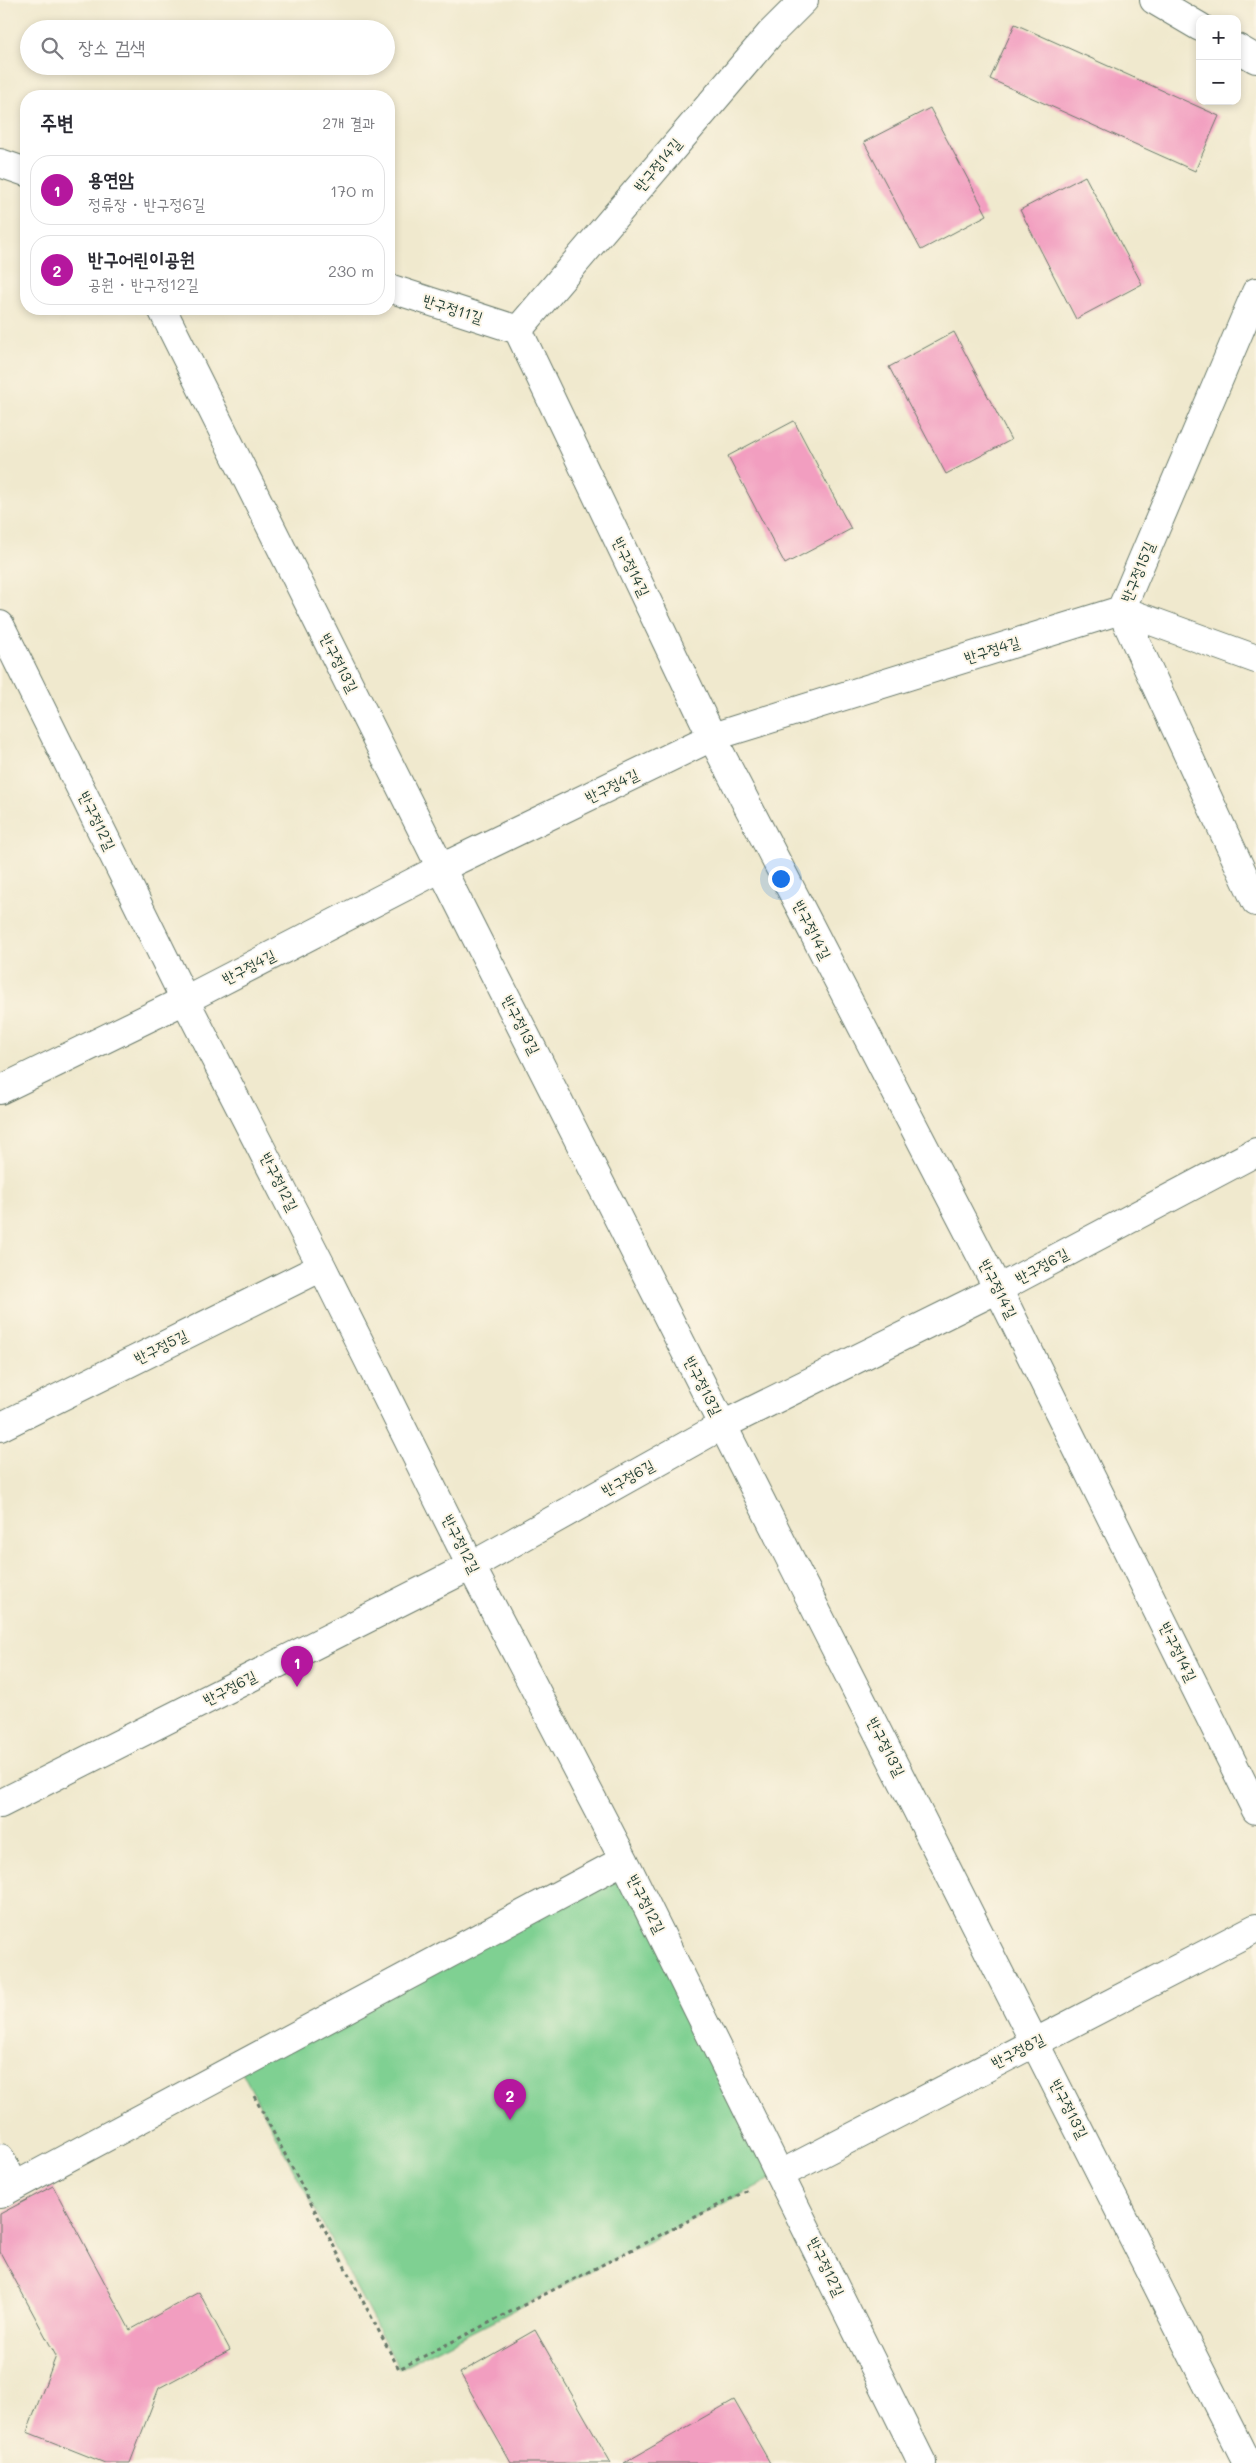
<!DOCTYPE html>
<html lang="ko">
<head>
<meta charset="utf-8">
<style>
	body { margin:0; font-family:Mali,"Poor Story",sans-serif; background:#f7f7f7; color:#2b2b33 }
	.controls { position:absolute; right:15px; top:15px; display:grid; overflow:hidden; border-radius:10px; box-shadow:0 2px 8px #0003 }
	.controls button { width:45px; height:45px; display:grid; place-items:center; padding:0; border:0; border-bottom:1px solid #e1e1e2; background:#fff; color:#2b2b33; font:25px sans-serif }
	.you { position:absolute; left:780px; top:878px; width:18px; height:18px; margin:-12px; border:4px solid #fff; border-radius:50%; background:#1a73e8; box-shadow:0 0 0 8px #1a73e833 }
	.badge { display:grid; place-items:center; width:32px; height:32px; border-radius:50%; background:#b5179e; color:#fff; font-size:16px; font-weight:700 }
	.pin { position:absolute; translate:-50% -41px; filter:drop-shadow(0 1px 2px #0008) }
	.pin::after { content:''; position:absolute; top:26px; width:18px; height:15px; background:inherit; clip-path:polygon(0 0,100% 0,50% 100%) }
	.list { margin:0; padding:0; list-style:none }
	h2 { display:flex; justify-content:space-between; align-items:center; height:65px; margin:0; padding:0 20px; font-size:21px }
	h2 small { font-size:16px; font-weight:400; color:#7c7c81 }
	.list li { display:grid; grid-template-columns:32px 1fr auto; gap:15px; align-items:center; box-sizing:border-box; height:70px; margin:0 10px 10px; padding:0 10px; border:1px solid #e1e1e2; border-radius:20px }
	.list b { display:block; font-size:19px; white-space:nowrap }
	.list p { margin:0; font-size:16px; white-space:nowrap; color:#7c7c81 }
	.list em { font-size:16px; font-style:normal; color:#7c7c81 }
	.icon { flex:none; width:28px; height:28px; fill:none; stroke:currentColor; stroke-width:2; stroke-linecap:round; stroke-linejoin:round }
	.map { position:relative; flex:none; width:1256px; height:2463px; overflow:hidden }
	.search { position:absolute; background:#fff; box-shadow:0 2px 8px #0003; left:20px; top:20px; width:375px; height:55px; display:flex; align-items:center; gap:12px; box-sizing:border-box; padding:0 18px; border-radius:28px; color:#7c7c81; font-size:19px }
	.panel { position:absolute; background:#fff; box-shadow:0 2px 8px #0003; left:20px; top:90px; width:375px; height:225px; border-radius:20px }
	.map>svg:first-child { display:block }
</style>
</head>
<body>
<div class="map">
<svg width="1256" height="2463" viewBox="0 0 1256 2463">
	<rect width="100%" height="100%" fill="#fcf5e5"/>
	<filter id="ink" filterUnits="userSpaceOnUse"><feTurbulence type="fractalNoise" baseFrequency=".02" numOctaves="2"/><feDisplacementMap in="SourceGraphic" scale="10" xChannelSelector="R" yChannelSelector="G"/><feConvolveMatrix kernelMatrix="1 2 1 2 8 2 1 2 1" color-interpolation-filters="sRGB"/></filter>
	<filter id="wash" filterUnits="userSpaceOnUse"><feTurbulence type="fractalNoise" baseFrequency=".0096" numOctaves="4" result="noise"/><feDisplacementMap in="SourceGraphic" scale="20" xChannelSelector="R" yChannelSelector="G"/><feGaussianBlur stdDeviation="1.12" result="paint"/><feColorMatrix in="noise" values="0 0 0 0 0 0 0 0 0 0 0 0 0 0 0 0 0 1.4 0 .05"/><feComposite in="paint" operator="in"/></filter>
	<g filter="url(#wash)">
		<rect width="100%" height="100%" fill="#f0e9ce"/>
		<path fill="#7fd092" stroke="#4f8663" d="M624,1860L781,2174L399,2369L239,2066Z"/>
		<g id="blocks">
			<path fill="#f29ec0" d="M1015,24L1219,116L1195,171L990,79Z
				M930,108L987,215L921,250L864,142Z
				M1085,176L1142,284L1076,319L1020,210Z
				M954,332L1011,440L946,474L889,367Z
				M794,421L851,529L785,564L728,456Z
				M53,2186L130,2330L199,2292L230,2350L159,2388L130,2463H105L27,2432L56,2356L0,2252V2214Z
				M535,2330L611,2463H511L460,2373Z
				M734,2400L770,2463H624Z"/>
		</g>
	</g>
	<g filter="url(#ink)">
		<use href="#blocks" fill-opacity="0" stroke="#68796a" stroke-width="1"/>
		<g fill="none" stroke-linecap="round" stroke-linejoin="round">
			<defs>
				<path id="minor" d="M0,163L26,172
					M389,288L518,330
					M1256,292L1121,610L1256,902
					M162,309L441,868L1247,2463
					M518,330L712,737L998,1289L1256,1810
					M518,330L770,34L804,0
					M0,625L185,1000L322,1267L471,1566L624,1860L922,2463
					M0,1090L185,1000L441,868L712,737L1121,610L1256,659
					M0,1427L322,1267
					M0,1804L471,1566L723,1425L998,1289L1256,1152
					M0,2158L15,2186
					M781,2174L1256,1928
					M0,2194L624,1860"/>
				<path id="major" d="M1154,0L1200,27
					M1237,48L1256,59"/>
			</defs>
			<use href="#minor" stroke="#68796a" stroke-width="30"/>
			<use href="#major" stroke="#68796a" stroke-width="30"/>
			<path stroke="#68796a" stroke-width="3" stroke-dasharray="4 4" stroke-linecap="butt" d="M254,2096L399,2369L750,2189"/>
			<use href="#minor" stroke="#fff" stroke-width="28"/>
			<use href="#major" stroke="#fff" stroke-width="28"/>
		</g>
	</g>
	<g text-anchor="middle" stroke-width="4" stroke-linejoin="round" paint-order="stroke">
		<g font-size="15" fill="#1f3d34" stroke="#fcf5e5">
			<text transform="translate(658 165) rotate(-50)" y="5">반구정14길</text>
			<text transform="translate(453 309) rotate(18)" y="5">반구정11길</text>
			<text transform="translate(631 567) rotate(64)" y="5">반구정14길</text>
			<text transform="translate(1138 572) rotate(-67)" y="5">반구정15길</text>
			<text transform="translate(992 650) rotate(-17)" y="5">반구정4길</text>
			<text transform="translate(339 663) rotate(63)" y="5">반구정13길</text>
			<text transform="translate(612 786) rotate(-26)" y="5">반구정4길</text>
			<text transform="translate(97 821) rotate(64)" y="5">반구정12길</text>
			<text transform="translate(812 930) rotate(63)" y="5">반구정14길</text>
			<text transform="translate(249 967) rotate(-27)" y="5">반구정4길</text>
			<text transform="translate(521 1025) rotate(63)" y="5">반구정13길</text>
			<text transform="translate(279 1182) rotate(63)" y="5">반구정12길</text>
			<text transform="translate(1042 1266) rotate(-28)" y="5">반구정6길</text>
			<text transform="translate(998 1289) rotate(63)" y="5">반구정14길</text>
			<text transform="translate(161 1347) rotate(-26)" y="5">반구정5길</text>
			<text transform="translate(703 1386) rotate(63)" y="5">반구정13길</text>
			<text transform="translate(628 1478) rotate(-29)" y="5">반구정6길</text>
			<text transform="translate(461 1544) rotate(63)" y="5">반구정12길</text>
			<text transform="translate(1178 1652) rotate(64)" y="5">반구정14길</text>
			<text transform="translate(230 1688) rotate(-27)" y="5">반구정6길</text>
			<text transform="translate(886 1747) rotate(63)" y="5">반구정13길</text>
			<text transform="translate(646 1904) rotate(63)" y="5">반구정12길</text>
			<text transform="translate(1018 2051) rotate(-27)" y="5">반구정8길</text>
			<text transform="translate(1069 2109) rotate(63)" y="5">반구정13길</text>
			<text transform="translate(826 2267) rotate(64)" y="5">반구정12길</text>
		</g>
	</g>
</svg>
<div class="controls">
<button>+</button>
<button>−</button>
</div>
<div class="you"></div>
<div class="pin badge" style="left:297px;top:1687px">1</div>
<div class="pin badge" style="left:510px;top:2120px">2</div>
<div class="search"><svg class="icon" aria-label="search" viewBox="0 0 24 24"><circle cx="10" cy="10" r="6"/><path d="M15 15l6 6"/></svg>장소 검색</div>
<section class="panel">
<h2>주변<small>2개 결과</small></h2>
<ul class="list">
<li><span class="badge">1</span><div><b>용연암</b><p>정류장 · 반구정6길</p></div><em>170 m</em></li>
<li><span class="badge">2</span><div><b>반구어린이공원</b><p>공원 · 반구정12길</p></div><em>230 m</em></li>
</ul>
</section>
</div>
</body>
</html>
